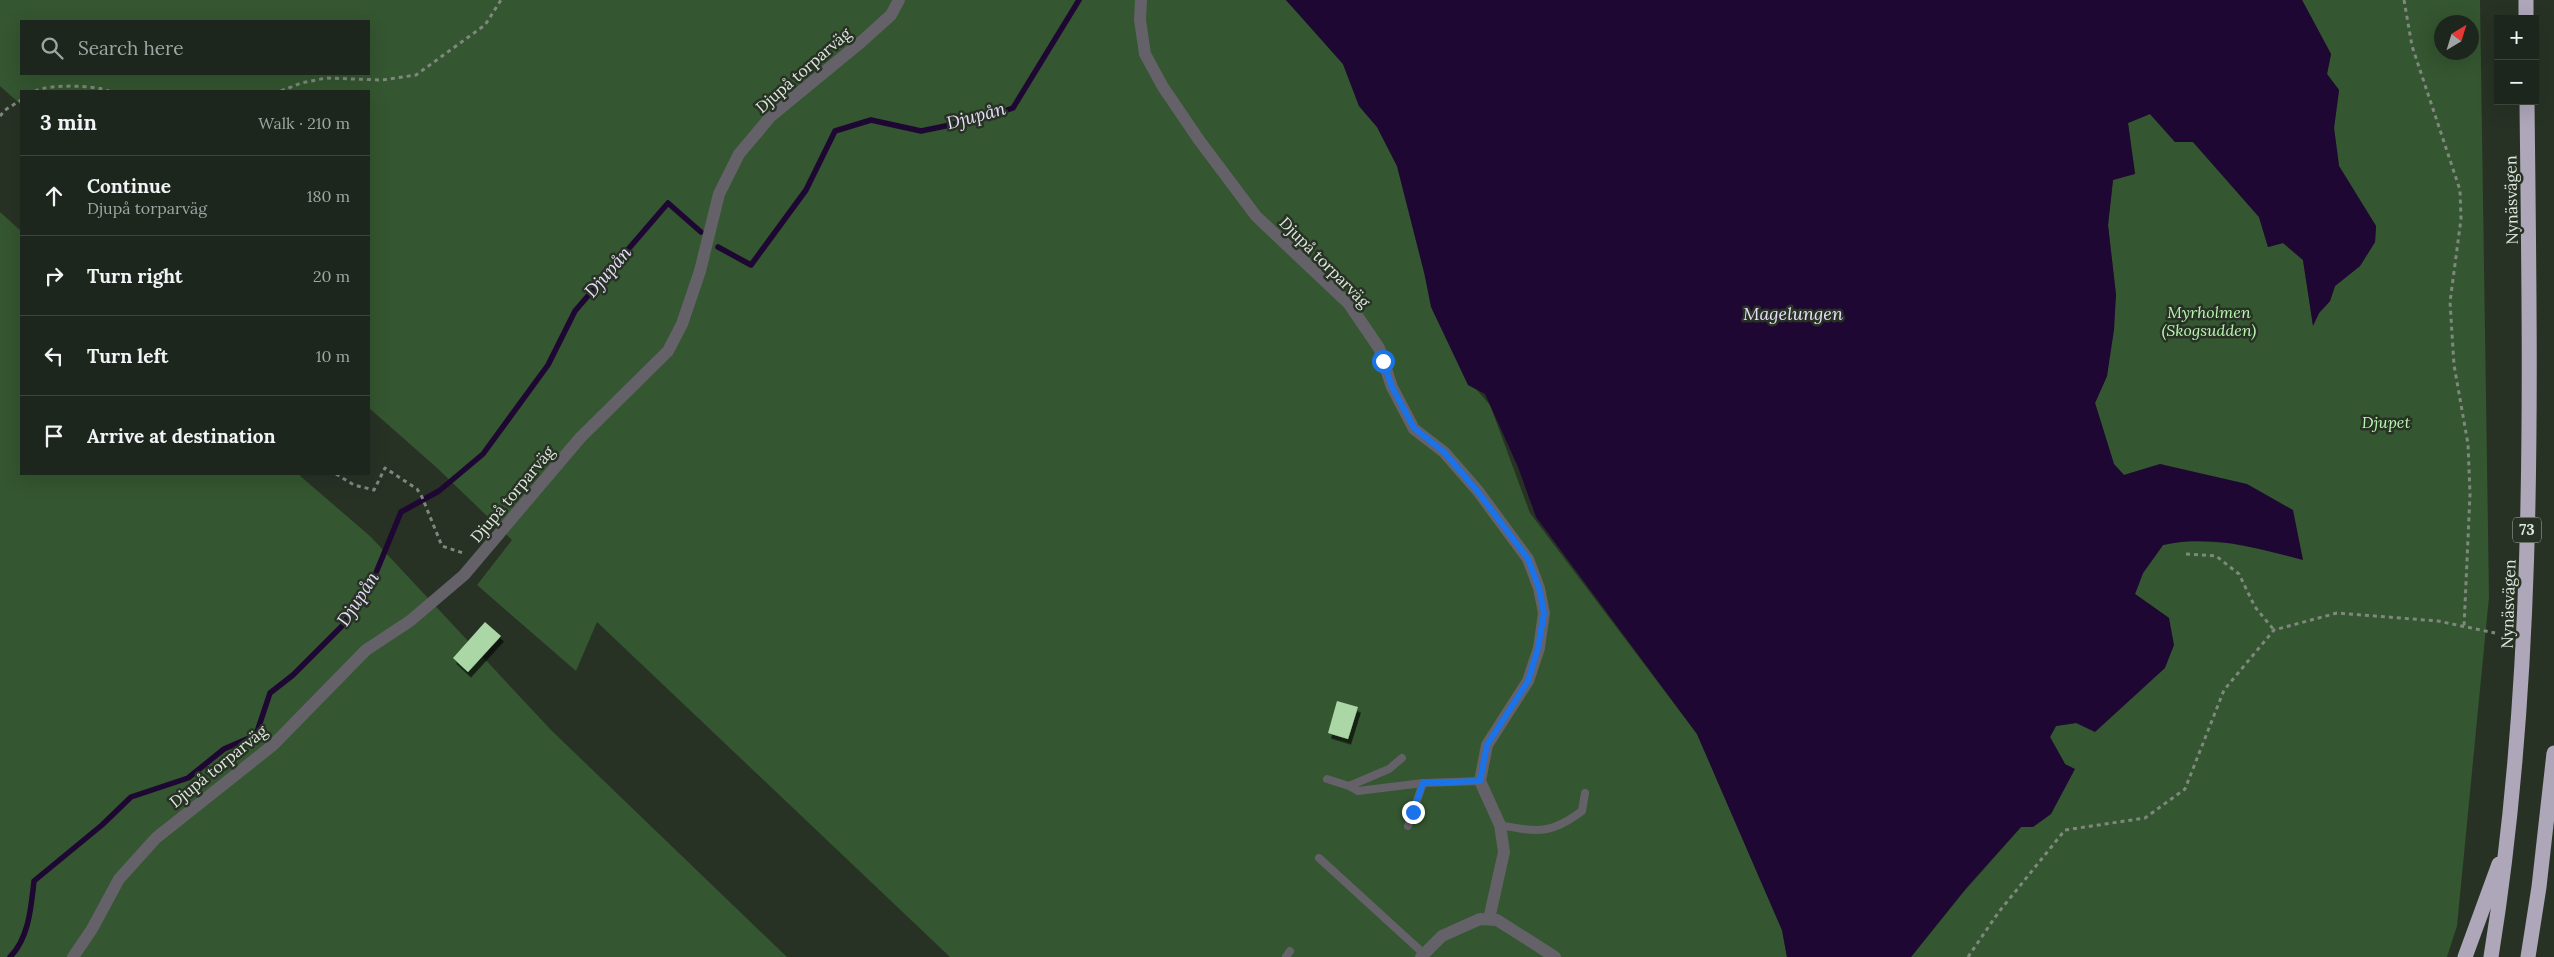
<!DOCTYPE html>
<html lang="en">
<head>
<meta charset="utf-8">
<style>
	body { margin:0; font-family:Lora,serif; background:#252e25; color:#f1f3f6 }
	.controls { position:absolute; right:15px; top:15px; display:grid; overflow:hidden; border-radius:0px; box-shadow:0 5px 20px #0002 }
	.controls button { width:45px; height:45px; display:grid; place-items:center; padding:0; border:0; border-bottom:1px solid #3b433b; background:#1d261c; color:#f1f3f6; font:25px sans-serif }
	.compass { position:absolute; left:2434px; top:15px; width:45px; height:45px; border-radius:50%; background:#1d261c; box-shadow:0 5px 20px #0002; rotate:38deg }
	.stop { position:absolute; width:15px; height:15px; margin:-11px; border:4px solid #1a73e8; border-radius:50%; background:#fff }
	.stop.end { background:#1a73e8; border-color:#fff; box-shadow:0 1px 5px #0008 }
	.list { margin:0; padding:0; list-style:none }
	h2 { display:flex; justify-content:space-between; align-items:center; height:65px; margin:0; padding:0 20px; font-size:21px }
	h2 small { font-size:16px; font-weight:400; color:#a0a5a3 }
	.list li { display:grid; grid-template-columns:32px 1fr auto; gap:15px; align-items:center; box-sizing:border-box; height:80px; padding:0 20px; border-top:1px solid #3b433b }
	.list b { display:block; font-size:19px; white-space:nowrap }
	.list p { margin:0; font-size:16px; white-space:nowrap; color:#a0a5a3 }
	.list em { font-size:16px; font-style:normal; color:#a0a5a3 }
	.icon { flex:none; width:28px; height:28px; fill:none; stroke:currentColor; stroke-width:2; stroke-linecap:round; stroke-linejoin:round }
	.map { position:relative; flex:none; width:2554px; height:957px; overflow:hidden }
	.search { position:absolute; background:#1d261c; box-shadow:0 5px 20px #0002; left:20px; top:20px; width:350px; height:55px; display:flex; align-items:center; gap:12px; box-sizing:border-box; padding:0 18px; border-radius:0px; color:#a0a5a3; font-size:19px }
	.panel { position:absolute; background:#1d261c; box-shadow:0 5px 20px #0002; left:20px; top:90px; width:350px; height:385px; border-radius:0px }
	.map>svg:first-child { display:block }
</style>
</head>
<body>
<div class="map">
<svg width="2554" height="957" viewBox="0 0 2554 957">
	<defs>
		<filter id="shadow"><feDropShadow dx="3" dy="5.5" stdDeviation="0" flood-color="#0009"/></filter>
	</defs>
	<rect width="100%" height="100%" fill="#273225"/>
	<path fill="#345630" fill-rule="evenodd" d="M0,0H1286L1343,64L1359,106L1377,127L1397,166L1424,272L1463,374L1490,405L1530,513L1697,734L1782,930L1787,957H950L597,622L576,671L477,585L512,540L436,467L369,408V91H21V105L0,86ZM21,21H369V74H21Z
		M2302,0H2480L2489,597L2457,926L2447,957H1911L1962,894L2021,827H2033L2065,764L2050,737L2056,726L2076,723L2169,618L2135,594L2143,573L2163,545L2182,541L2235,543L2303,559L2161,464L2124,475L2114,465L2095,403L2107,376L2116,295L2108,225L2113,180L2135,173L2128,123L2150,114L2175,142H2193L2259,217L2268,247L2283,243L2303,260L2313,325L2319,313L2330,301L2335,286L2360,266L2375,242L2376,226L2339,166L2334,128L2339,90L2327,74L2331,54ZM2442,22H2472V52H2442Z
		M0,212L21,231V474H298L371,537L551,730L787,957H0Z"/>
	<path fill="#1e0733" d="M1286,0H2302L2331,54L2327,74L2339,90L2334,128L2339,166L2376,226L2375,242L2360,266L2335,286L2330,301L2319,313L2313,326L2303,260L2283,243L2268,247L2259,217L2193,142H2175L2150,114L2128,123L2135,174L2113,180L2108,225L2116,295L2114,330L2107,376L2095,403L2114,464L2124,475L2160,464L2247,484L2293,510L2303,560C2256,548 2211,534 2163,545L2143,573L2135,594L2169,618L2174,645L2165,668L2095,732L2076,723L2056,726L2050,737L2065,764L2075,769L2051,814L2033,827H2021L1967,887L1911,957H1787L1782,930L1697,734L1536,517L1518,467L1485,394L1468,385L1431,307L1424,272L1397,166L1377,127L1359,106L1343,64Z"/>
	<g fill="none" stroke-linecap="round" stroke-linejoin="round">
		<path stroke="#1e0733" stroke-width="5.5" d="M718,247L751,265L806,190L835,131L871,120L921,131L984,118L1013,108L1079,0
			M10,957C29,938 31,907 34,881L102,825L131,797L188,778L224,749L256,735L270,693L293,675L341,627L373,580L401,512L439,491L483,454L548,365L575,311L668,203L701,232"/>
	</g>
	<path fill="#abd6a5" filter="url(#shadow)" d="M485,622L501,636L468,672L453,658Z
		M1337,701L1358,707L1348,739L1328,733Z"/>
	<g fill="none" stroke-linecap="round" stroke-linejoin="round">
		<path stroke="#7f887d" stroke-width="3" stroke-dasharray="4 4" stroke-linecap="butt" d="M2404,0L2412,46L2460,190L2461,219L2450,302L2454,365L2468,444L2470,494L2464,627
			M35,91C51,84 93,85 109,91
			M281,91L301,83L326,78L382,80L416,75L485,25L501,0
			M0,116L5,110L21,100
			M336,474L354,485L374,490L385,468L417,489L422,497L442,546L463,553
			M2186,554L2216,556L2239,574L2255,607L2274,630
			M1968,957L1998,913L2065,830L2145,818L2185,789L2224,690L2274,630L2337,613L2438,621L2495,633"/>
		<path stroke="#646169" stroke-width="8" d="M1327,779L1349,786L1358,791L1423,783L1480,781
			M1349,786L1389,769L1402,758
			M1500,825C1537,832 1550,835 1582,811L1585,793
			M1408,826L1423,783
			M1319,858L1423,953
			M1286,957L1290,951"/>
		<path stroke="#646169" stroke-width="12" d="M1141,0L1140,20L1145,54L1163,87L1199,140L1256,216L1349,304L1379,348L1392,387L1414,429L1444,452L1478,491L1528,559L1539,588L1544,613L1539,648L1528,681L1487,745L1480,781L1500,825L1504,852L1489,919
			M73,957L92,929L119,879L156,838L273,745L366,650L410,621L464,575L580,438L668,351L682,324L700,271L719,194L739,154L771,116L861,42L891,15L899,0
			M1421,957L1442,936L1480,919L1497,920L1555,957"/>
		<path stroke="#aea6b9" stroke-width="15" d="M2526,0V19
			M2465,957L2499,864
			M2491,957C2537,674 2530,387 2527,101
			M2528,957L2539,887L2554,753"/>
	</g>
	<g fill="none" stroke-linecap="round" stroke-linejoin="round">
		<path stroke="#1a73e8" stroke-width="6" d="M1383,361L1392,387L1414,428L1444,452L1478,492L1528,559L1539,588L1544,613L1538,648L1528,681L1487,745L1480,781L1423,783L1413,812"/>
	</g>
	<g text-anchor="middle" stroke-width="5" stroke-linejoin="round" paint-order="stroke">
		<rect fill="#273225" stroke="#a8b1a6" stroke-width="1" x="2513" y="517.5" width="28" height="25" rx="4"/>
		<g font-size="15" font-weight="bold" fill="#dfe7de">
			<text x="2527" y="535">73</text>
		</g>
		<g font-size="16" fill="#dfe7de" stroke="#273225">
			<text transform="translate(803 70) rotate(-41)" y="6">Djupå torparväg</text>
			<text transform="translate(2511 200) rotate(-91)" y="6">Nynäsvägen</text>
			<text transform="translate(1325 262) rotate(45)" y="6">Djupå torparväg</text>
			<text transform="translate(512 494) rotate(-50)" y="6">Djupå torparväg</text>
			<text transform="translate(2508 604) rotate(-88)" y="6">Nynäsvägen</text>
			<text transform="translate(218 766) rotate(-39)" y="6">Djupå torparväg</text>
		</g>
		<g font-size="16" font-style="italic" fill="#b9f7b1" stroke="#273225">
			<text x="2209" y="318">Myrholmen<tspan x="2209" dy="18">(Skogsudden)</tspan></text>
			<text x="2386" y="428">Djupet</text>
		</g>
		<g font-size="18" font-style="italic" fill="#e9dcfc" stroke="#273225">
			<text transform="translate(976 116) rotate(-15)" y="6">Djupån</text>
			<text transform="translate(608 272) rotate(-49)" y="6">Djupån</text>
			<text x="1793" y="320">Magelungen</text>
			<text transform="translate(358 599) rotate(-57)" y="6">Djupån</text>
		</g>
	</g>
</svg>
<div class="controls">
<button>+</button>
<button>−</button>
</div>
<svg class="compass" viewBox="-18 -18 36 36"><path d="M0-13l5 13h-10z" fill="#e53935"/><path d="M0 13l5-13h-10z" fill="#a0a5a3"/></svg>
<div class="stop" style="left:1383px;top:361px"></div>
<div class="stop end" style="left:1413px;top:812px"></div>
<div class="search"><svg class="icon" aria-label="search" viewBox="0 0 24 24"><circle cx="10" cy="10" r="6"/><path d="M15 15l6 6"/></svg>Search here</div>
<section class="panel">
<h2>3 min<small>Walk · 210 m</small></h2>
<ul class="list">
<li><svg class="icon" aria-label="ahead" viewBox="0 0 24 24"><path d="M12 20V5M6 11l6-6 6 6"/></svg><div><b>Continue</b><p>Djupå torparväg</p></div><em>180 m</em></li>
<li><svg class="icon" aria-label="right" viewBox="0 0 24 24"><path d="M7 20v-9h11M14 6l5 5-5 5"/></svg><div><b>Turn right</b></div><em>20 m</em></li>
<li><svg class="icon" aria-label="left" viewBox="0 0 24 24"><path d="M17 20v-9H6M10 6l-5 5 5 5"/></svg><div><b>Turn left</b></div><em>10 m</em></li>
<li><svg class="icon" aria-label="arrive" viewBox="0 0 24 24"><path d="M6 21V4h12l-3 4 3 4H6"/></svg><div><b>Arrive at destination</b></div></li>
</ul>
</section>
</div>
</body>
</html>
